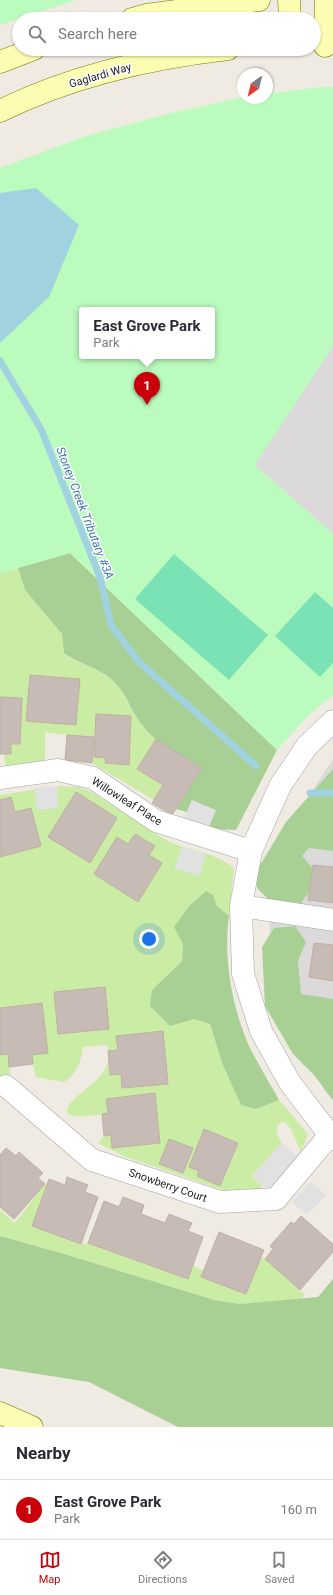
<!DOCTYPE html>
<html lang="en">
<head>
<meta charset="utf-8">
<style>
	body { margin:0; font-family:Roboto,sans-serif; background:#f2f2f3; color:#2b2b33 }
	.compass { position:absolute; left:237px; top:68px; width:36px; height:36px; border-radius:50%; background:#fff; box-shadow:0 1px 3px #0004; rotate:215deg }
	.you { position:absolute; left:149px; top:939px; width:14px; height:14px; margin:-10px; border:3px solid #fff; border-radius:50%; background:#1a73e8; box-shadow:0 0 0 6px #1a73e833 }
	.badge { display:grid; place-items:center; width:26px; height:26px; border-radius:50%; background:#c90009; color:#fff; font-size:13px; font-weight:700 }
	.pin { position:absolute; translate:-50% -33px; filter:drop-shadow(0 1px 2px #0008) }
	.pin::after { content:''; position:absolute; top:21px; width:14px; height:12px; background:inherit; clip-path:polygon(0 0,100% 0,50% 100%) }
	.popup { position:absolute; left:79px; top:307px; width:136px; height:52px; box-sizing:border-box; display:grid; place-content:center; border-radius:4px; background:#fff; filter:drop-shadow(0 1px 3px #0005); font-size:13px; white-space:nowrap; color:#7c7c81 }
	.popup b { font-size:15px; color:#2b2b33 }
	.popup::after { content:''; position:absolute; left:50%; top:100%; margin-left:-8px; border:8px solid transparent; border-top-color:#fff }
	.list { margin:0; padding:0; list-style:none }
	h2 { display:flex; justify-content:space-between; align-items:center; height:52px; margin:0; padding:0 16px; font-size:17px }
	h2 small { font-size:13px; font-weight:400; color:#7c7c81 }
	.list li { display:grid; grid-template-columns:26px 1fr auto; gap:12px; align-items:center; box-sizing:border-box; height:60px; padding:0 16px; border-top:1px solid #e1e1e2 }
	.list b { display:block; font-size:15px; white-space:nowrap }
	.list p { margin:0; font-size:13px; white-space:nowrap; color:#7c7c81 }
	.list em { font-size:13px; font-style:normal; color:#7c7c81 }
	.icon { flex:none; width:22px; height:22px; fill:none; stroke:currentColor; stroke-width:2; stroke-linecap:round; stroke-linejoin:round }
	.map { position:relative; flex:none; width:333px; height:1427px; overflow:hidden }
	.search { position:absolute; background:#fff; box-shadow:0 1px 3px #0004; left:12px; right:12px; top:12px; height:44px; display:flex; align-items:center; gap:10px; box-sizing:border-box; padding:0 14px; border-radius:22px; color:#7c7c81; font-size:15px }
	.sheet { height:112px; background:#fff }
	nav { display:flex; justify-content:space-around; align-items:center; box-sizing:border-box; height:56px; border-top:1px solid #e1e1e2; background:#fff; font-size:11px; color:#7c7c81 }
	nav a { display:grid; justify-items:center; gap:2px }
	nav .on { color:#c90009 }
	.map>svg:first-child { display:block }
</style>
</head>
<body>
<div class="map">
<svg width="333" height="1427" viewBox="0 0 333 1427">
	<rect width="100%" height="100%" fill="#efeae2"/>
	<path fill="#dbd9da" d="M333,346V534L255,465Z
		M333,759V1100L324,1090L271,961L268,892L293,820Z"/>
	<path fill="#cbeca4" d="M18,568L25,590L62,634L64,653L76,661L93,666L117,684L142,726L156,739L137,769L163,785L154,800L92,763L65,760L67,735L45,732V762L6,771L4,754H0V573Z
		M57,786L80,787L93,793C117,808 141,826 166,840C187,851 216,852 234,868L229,916L217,906L213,895L174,927L183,944L182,961L152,990L170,1026L194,1019L210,1024L222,1063L256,1109L279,1100L308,1134L301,1152L291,1129L285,1122H281L277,1127V1134L282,1143L252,1176L261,1185L263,1189L241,1196L126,1157L100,1144L99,1142L104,1136L102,1114C91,1115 75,1120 67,1113C66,1097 101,1085 108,1063C110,1058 108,1050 107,1045L83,1047C81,1061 77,1074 64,1082L36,1077L33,1064L9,1067L11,1075L0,1091V795Z
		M45,1184L47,1186L32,1226L81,1244L88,1243L187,1279L193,1266L204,1271L202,1277L246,1294L261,1258L265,1259L305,1295L299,1300L240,1304L214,1300L61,1253L0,1236V1210L15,1223Z"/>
	<path fill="#a8d094" d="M70,553L277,750L236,830L208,829L192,800L187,812L176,809L202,768C183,756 156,744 142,725C132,713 127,695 116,684C102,668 81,665 64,653L62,634L25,590L18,568Z
		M333,769V851L309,848L302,856L316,872L313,886L301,903L270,901L257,888L256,872L286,822Z
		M206,891L213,895L217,906L229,916C223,958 232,1007 249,1046C258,1064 269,1082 279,1100L256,1109L241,1105L222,1063L210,1024L194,1019L170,1026L150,1006L152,990L182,961L183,944L174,927L190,905Z
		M295,926L306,942L298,961L301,994L333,999V1100L314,1075L293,1054L265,1006L262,947L274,928Z
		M0,1236L61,1253L214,1300L240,1304L318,1297L333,1279V1427H178L89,1382L0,1368Z"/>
	<path fill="#bbfcbe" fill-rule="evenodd" d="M0,0H75L0,25Z
		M320,87H333V346L255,465L333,534V695L309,715L277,750L70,553L0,573V168L86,136L171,113L243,97L267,98V94ZM82,310H212V356H82Z"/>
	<path fill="#7be2b6" d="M174,554L268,635L229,680L135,599Z
		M315,592L333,608V663L320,677L275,636Z"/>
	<path fill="#e1e1e1" d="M57,786L58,808L37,810L35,788Z
		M192,800L216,810L208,829L184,819Z
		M182,847L206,855L199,876L175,868Z
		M282,1143L298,1157L268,1190L252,1176Z
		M311,1181L326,1195L307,1215L292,1202Z"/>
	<path fill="#a0d3df" d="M36,188L79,225L49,297L0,343V193Z"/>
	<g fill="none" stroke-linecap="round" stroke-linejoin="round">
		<path stroke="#a0d3df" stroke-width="7" d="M0,361L41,429L100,577L111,625L139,662L256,766
			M310,793H333"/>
	</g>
	<path fill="#c6bcb5" stroke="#c1afa3" d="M30,675L80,679L76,725L26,721Z
		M0,697L22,698L20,744H11V754H0Z
		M96,714L131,716L129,765L105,763L106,758L94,757Z
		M67,735L94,737L92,763L65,760Z
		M156,739L202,768L172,815L152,803L163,785L137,769Z
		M76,792L117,818L90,863L48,837Z
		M11,797L15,812L31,808L41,846L0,857V800Z
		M135,834L155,846L149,855L162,863L138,902L94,874L117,837L128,844Z
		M313,865L333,867V903L308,900Z
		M314,943L333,945V981L309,977Z
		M105,987L109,1029L58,1034L54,992Z
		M42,1003L48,1053L32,1055L33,1064L9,1067L8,1054L0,1055V1008Z
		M163,1031L168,1084L122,1088L121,1074L110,1075L109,1062L108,1051L118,1050L116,1036Z
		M155,1093L160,1143L112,1148L111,1135L104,1136L102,1114L108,1113L106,1099Z
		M204,1129L238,1143L220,1186L197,1176L199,1171L189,1167Z
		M169,1139L193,1148L183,1173L159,1164Z
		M6,1148L16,1156L19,1152L43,1173L38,1178L45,1184L14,1219L0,1207V1155Z
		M67,1177L88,1185L85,1192L98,1197L81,1244L32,1226L49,1179L65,1185Z
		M123,1197L144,1205L141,1214L165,1223L169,1214L192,1223L188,1231L203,1237L188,1279L88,1243L104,1201L119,1207Z
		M301,1216L333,1244V1252L300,1290L265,1259L273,1249L270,1246L291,1222L294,1224Z
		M219,1232L264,1250L246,1294L201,1277Z"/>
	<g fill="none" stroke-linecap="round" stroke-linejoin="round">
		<defs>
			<path id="minor" d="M333,721L307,746L280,786L251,851L241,906L243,974L261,1031L290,1083L333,1139
				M0,778L58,770L93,778L156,821L251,851
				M241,906L333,920
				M6,1086L92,1160L220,1202L276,1199L329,1136"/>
			<path id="secondary" d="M289,0L290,19
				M132,19L146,15L259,0
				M325,46L326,0
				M0,62L34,49
				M0,111C71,76 149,58 228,49
				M0,1413L32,1427"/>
		</defs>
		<use href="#minor" stroke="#a4a4a4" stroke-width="23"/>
		<use href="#secondary" stroke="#707700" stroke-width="23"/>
		<use href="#minor" stroke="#fff" stroke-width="22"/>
		<use href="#secondary" stroke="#fcfcb2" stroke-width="22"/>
	</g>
	<g text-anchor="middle" stroke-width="3" stroke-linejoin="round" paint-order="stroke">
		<g font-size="11" fill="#1d1d1d" stroke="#fff">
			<text transform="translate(100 75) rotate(-16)" y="4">Gaglardi Way</text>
			<text transform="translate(127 801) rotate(32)" y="4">Willowleaf Place</text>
			<text transform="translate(168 1185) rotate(19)" y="4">Snowberry Court</text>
		</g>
		<g font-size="12" font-style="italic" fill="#427aa8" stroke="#fff">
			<text transform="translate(85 513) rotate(69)" y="4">Stoney Creek Tributary #3A</text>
		</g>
	</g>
</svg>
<svg class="compass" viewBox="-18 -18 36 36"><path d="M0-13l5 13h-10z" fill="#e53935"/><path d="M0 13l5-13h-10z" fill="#7c7c81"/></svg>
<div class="you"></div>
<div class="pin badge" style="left:147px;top:405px">1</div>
<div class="popup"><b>East Grove Park</b>Park</div>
<div class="search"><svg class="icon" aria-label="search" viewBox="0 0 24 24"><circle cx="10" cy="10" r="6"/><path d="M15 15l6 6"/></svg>Search here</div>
</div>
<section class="sheet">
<h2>Nearby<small></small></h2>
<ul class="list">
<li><span class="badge">1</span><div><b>East Grove Park</b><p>Park</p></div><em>160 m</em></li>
</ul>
</section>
<nav>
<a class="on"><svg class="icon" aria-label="map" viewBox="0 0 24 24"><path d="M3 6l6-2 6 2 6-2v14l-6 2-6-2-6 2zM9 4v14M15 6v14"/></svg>Map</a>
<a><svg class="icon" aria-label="directions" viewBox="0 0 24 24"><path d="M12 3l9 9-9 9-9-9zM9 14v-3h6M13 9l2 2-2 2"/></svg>Directions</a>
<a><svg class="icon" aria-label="saved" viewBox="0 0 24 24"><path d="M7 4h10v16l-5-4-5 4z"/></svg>Saved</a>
</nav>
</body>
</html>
